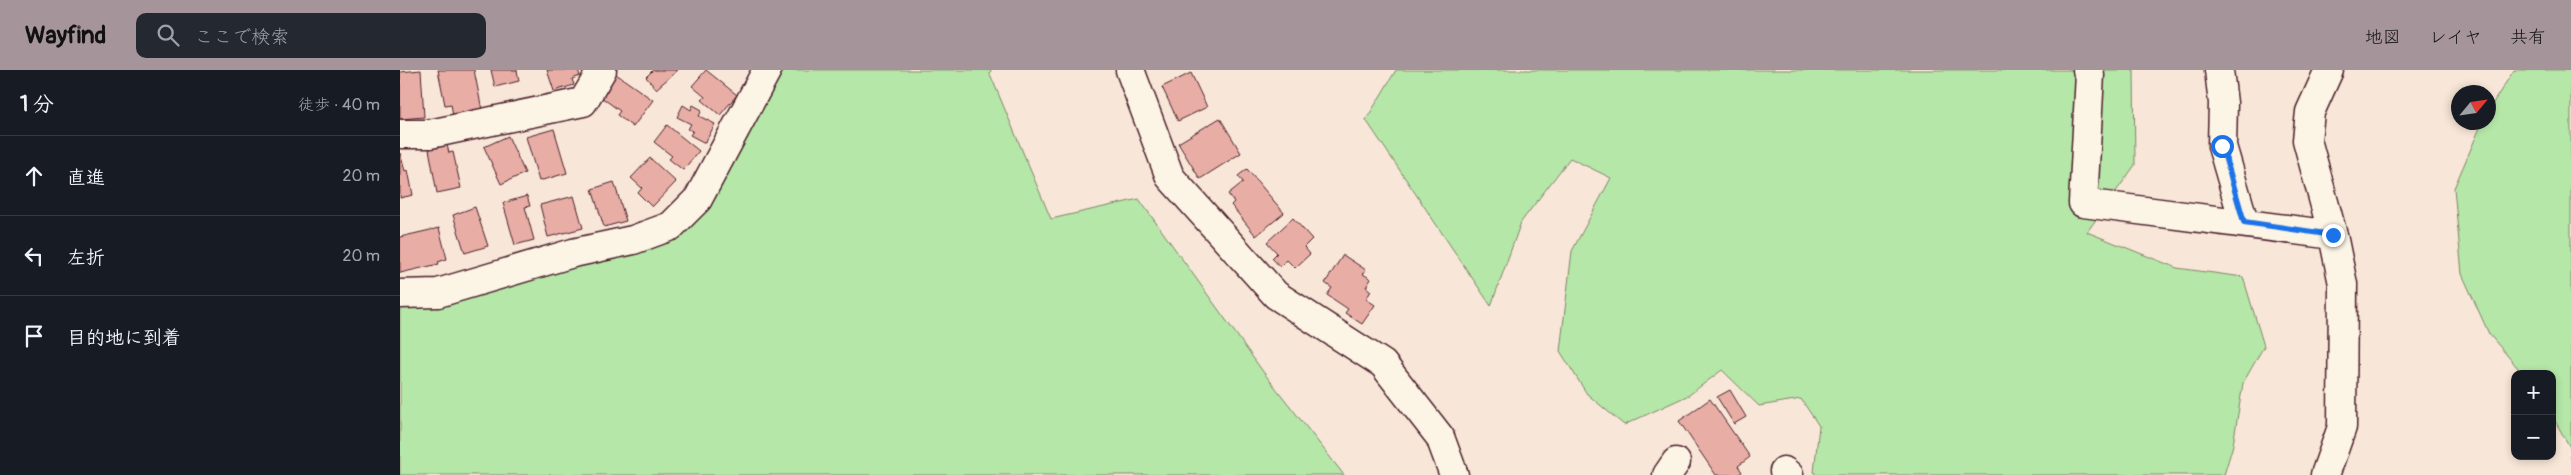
<!DOCTYPE html>
<html lang="ja">
<head>
<meta charset="utf-8">
<style>
	body { margin:0; font-family:Pangolin,"Klee One",sans-serif; background:#242831; color:#f1f3f6 }
	.controls { position:absolute; right:15px; bottom:15px; display:grid; overflow:hidden; border-radius:10px; box-shadow:0 2px 8px #0003 }
	.controls button { width:45px; height:45px; display:grid; place-items:center; padding:0; border:0; border-bottom:1px solid #363941; background:#171b24; color:#f1f3f6; font:25px sans-serif }
	.compass { position:absolute; left:2051px; top:15px; width:45px; height:45px; border-radius:50%; background:#171b24; box-shadow:0 2px 8px #0003; rotate:61deg }
	.stop { position:absolute; width:15px; height:15px; margin:-11px; border:4px solid #1a73e8; border-radius:50%; background:#fff }
	.stop.end { background:#1a73e8; border-color:#fff; box-shadow:0 1px 5px #0008 }
	.list { margin:0; padding:0; list-style:none }
	h2 { display:flex; justify-content:space-between; align-items:center; height:65px; margin:0; padding:0 20px; font-size:21px }
	h2 small { font-size:16px; font-weight:400; color:#9ea1a6 }
	.list li { display:grid; grid-template-columns:32px 1fr auto; gap:15px; align-items:center; box-sizing:border-box; height:80px; padding:0 20px; border-top:1px solid #363941 }
	.list b { display:block; font-size:19px; white-space:nowrap }
	.list em { font-size:16px; font-style:normal; color:#9ea1a6 }
	.icon { flex:none; width:28px; height:28px; fill:none; stroke:currentColor; stroke-width:2; stroke-linecap:round; stroke-linejoin:round }
	.map { position:relative; flex:none; width:2171px; height:405px; overflow:hidden }
	header { display:flex; align-items:center; gap:30px; box-sizing:border-box; height:70px; padding:0 25px; background:#a6949b; color:#111 }
	header strong { font-size:24px }
	nav { display:flex; gap:28px; margin-inline-start:auto; font-size:18px }
	.search { width:350px; height:45px; background:#242831; display:flex; align-items:center; gap:12px; box-sizing:border-box; padding:0 18px; border-radius:10px; color:#9ea1a6; font-size:19px }
	main { display:flex }
	aside { flex:1; background:#171b24 }
	.map>svg:first-child { display:block }
</style>
</head>
<body>
<header>
<strong>Wayfind</strong>
<div class="search"><svg class="icon" aria-label="search" viewBox="0 0 24 24"><circle cx="10" cy="10" r="6"/><path d="M15 15l6 6"/></svg>ここで検索</div>
<nav><a>地図</a><a>レイヤ</a><a>共有</a></nav>
</header>
<main>
<aside>
<h2>1 分<small>徒歩 · 40 m</small></h2>
<ul class="list">
<li><svg class="icon" aria-label="ahead" viewBox="0 0 24 24"><path d="M12 20V5M6 11l6-6 6 6"/></svg><div><b>直進</b></div><em>20 m</em></li>
<li><svg class="icon" aria-label="left" viewBox="0 0 24 24"><path d="M17 20v-9H6M10 6l-5 5 5 5"/></svg><div><b>左折</b></div><em>20 m</em></li>
<li><svg class="icon" aria-label="arrive" viewBox="0 0 24 24"><path d="M6 21V4h12l-3 4 3 4H6"/></svg><div><b>目的地に到着</b></div></li>
</ul>
</aside>
<div class="map">
<svg width="2171" height="405" viewBox="0 0 2171 405">
	<rect width="100%" height="100%" fill="#f8e7d8"/>
	<filter id="ink" filterUnits="userSpaceOnUse"><feTurbulence type="fractalNoise" baseFrequency=".02" numOctaves="2"/><feDisplacementMap in="SourceGraphic" scale="10" xChannelSelector="R" yChannelSelector="G"/><feConvolveMatrix kernelMatrix="1 2 1 2 8 2 1 2 1" color-interpolation-filters="sRGB"/></filter>
	<g filter="url(#ink)">
		<path fill="#b5e7a8" stroke="#80836a" d="M385,0H591L590,4L651,149L739,129L864,303L944,405H0V231L266,157Z
			M996,0H1734L1735,95L1687,162L1777,198L1843,207L1864,276L1843,313L1833,375L1824,405H1416L1414,402L1419,356L1401,329L1359,336L1322,300L1289,325L1224,355L1187,324L1160,281L1172,181L1211,108L1170,88L1121,152L1091,236L966,50Z
			M2114,0H2171V389V379L2152,346V304H2123L2089,264L2062,204L2054,118L2082,53L2088,52L2089,39Z"/>
		<path fill="#e8aea6" stroke="#4a1f2b" d="M21,0L24,47L0,49V2Z
			M38,0H74L82,40L53,46L51,34L45,35Z
			M91,0H117L119,11L95,17Z
			M147,0H178L180,6L172,9L174,15L154,21Z
			M253,0H278L256,19L246,7Z
			M306,0L337,25L320,45L302,30L305,27L292,16Z
			M791,3L807,37L778,51L762,17Z
			M216,4L253,30L233,57L217,45L220,41L201,27Z
			M283,35L291,40L293,35L302,40L299,46L315,54L305,73L290,65L293,61L288,59L291,54L277,47Z
			M820,48L841,83L800,109L778,73Z
			M267,55L299,81L283,100L269,89L272,86L254,72Z
			M154,59L167,103L139,111L126,67Z
			M108,66L125,103L101,114L84,77Z
			M47,75L49,83L53,82L61,118L37,123L29,79Z
			M0,83L5,101L8,100L13,125L0,128Z
			M250,88L276,112L252,137L238,123L242,118L231,108Z
			M847,99L884,143L856,166L831,135L834,132L828,124L843,112L838,106Z
			M214,112L226,151L204,157L192,119Z
			M127,126L130,136L125,137L134,170L115,175L103,133Z
			M174,126L183,158L148,167L140,135Z
			M75,137L88,176L65,183L53,145Z
			M893,148L912,169L904,177L910,184L895,198L887,190L880,197L872,188L877,183L867,172Z
			M39,158L47,189L38,192L39,194L0,203V167Z
			M943,185L966,200L963,204L971,209L966,217L971,221L966,229L975,235L962,254L945,243L948,239L927,225L932,218L925,213Z
			M1330,320L1346,347L1334,354L1317,327Z
			M1310,329L1350,387L1338,396L1342,402L1338,405H1316L1279,351Z"/>
		<g fill="none" stroke-linecap="round" stroke-linejoin="round">
			<defs>
				<path id="minor" d="M730,0L770,107L876,225L983,294L1040,367L1054,405
					M1687,0L1690,4L1683,133L1933,165
					M1819,0L1823,33L1822,76L1844,152
					M0,64H30L183,32L202,0
					M0,224L38,223L173,183L233,170L271,156L298,129L367,0
					M1384,401L1389,405
					M1267,405L1276,392
					M1925,405L1942,357L1943,214L1933,165L1907,70L1910,42L1929,0"/>
			</defs>
			<use href="#minor" stroke="#4a1f2b" stroke-width="31"/>
			<use href="#minor" stroke="#fcf5e5" stroke-width="28"/>
		</g>
	</g>
	<g fill="none" stroke-linecap="round" stroke-linejoin="round" filter="url(#ink)">
		<path stroke="#1a73e8" stroke-width="6" d="M1822,76L1844,152L1933,165"/>
	</g>
</svg>
<div class="controls">
<button>+</button>
<button>−</button>
</div>
<svg class="compass" viewBox="-18 -18 36 36"><path d="M0-13l5 13h-10z" fill="#e53935"/><path d="M0 13l5-13h-10z" fill="#9ea1a6"/></svg>
<div class="stop" style="left:1822px;top:76px"></div>
<div class="stop end" style="left:1933px;top:165px"></div>
</div>
</main>
</body>
</html>
